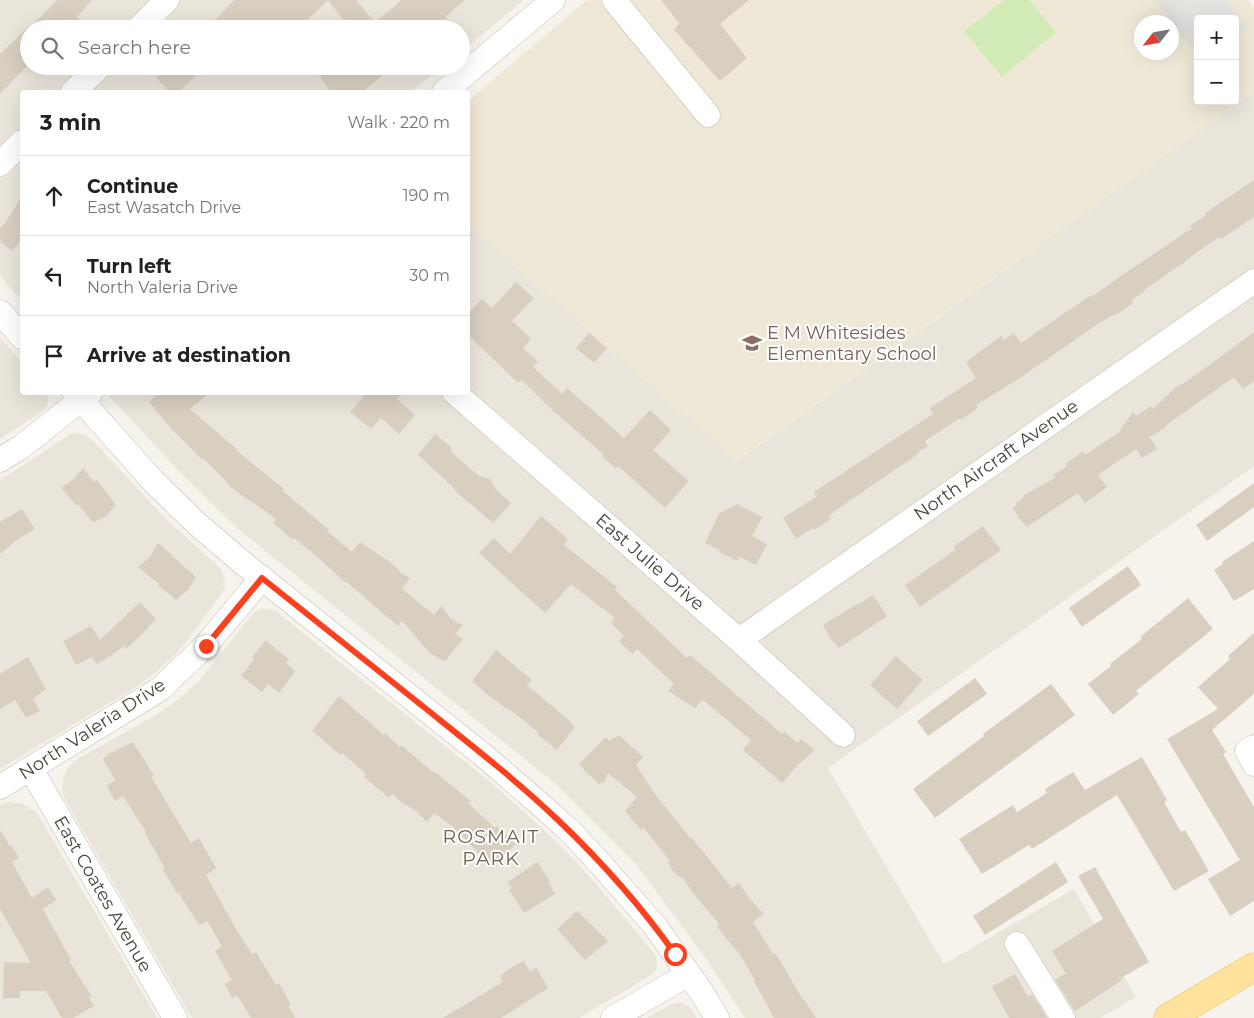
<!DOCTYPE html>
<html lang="en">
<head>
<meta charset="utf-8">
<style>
	body { margin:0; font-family:Montserrat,sans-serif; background:#f2f2f2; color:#202124 }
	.controls { position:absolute; right:15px; top:15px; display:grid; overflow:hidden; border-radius:5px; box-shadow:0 5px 20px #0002 }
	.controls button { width:45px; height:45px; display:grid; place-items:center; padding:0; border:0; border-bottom:1px solid #e0e0e0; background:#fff; color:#202124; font:25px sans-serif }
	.compass { position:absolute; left:1134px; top:15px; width:45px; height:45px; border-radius:50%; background:#fff; box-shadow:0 5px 20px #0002; rotate:239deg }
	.stop { position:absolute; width:15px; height:15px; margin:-11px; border:4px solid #fc3f1d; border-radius:50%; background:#fff }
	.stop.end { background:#fc3f1d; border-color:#fff; box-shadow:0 1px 5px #0008 }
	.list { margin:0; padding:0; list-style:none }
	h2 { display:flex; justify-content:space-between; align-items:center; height:65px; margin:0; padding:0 20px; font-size:21px }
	h2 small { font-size:16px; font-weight:400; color:#757577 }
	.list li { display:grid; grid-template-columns:32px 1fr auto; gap:15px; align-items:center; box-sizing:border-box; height:80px; padding:0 20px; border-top:1px solid #e0e0e0 }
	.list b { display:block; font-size:19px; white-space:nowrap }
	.list p { margin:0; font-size:16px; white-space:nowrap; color:#757577 }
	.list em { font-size:16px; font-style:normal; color:#757577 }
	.icon { flex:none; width:28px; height:28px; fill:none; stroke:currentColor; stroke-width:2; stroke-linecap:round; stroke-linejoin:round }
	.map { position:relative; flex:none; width:1254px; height:1018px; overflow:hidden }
	.search { position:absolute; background:#fff; box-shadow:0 5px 20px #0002; left:20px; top:20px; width:450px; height:55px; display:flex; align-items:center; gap:12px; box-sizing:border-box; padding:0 18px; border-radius:28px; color:#757577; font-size:19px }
	.panel { position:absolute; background:#fff; box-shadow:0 5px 20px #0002; left:20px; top:90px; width:450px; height:305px; border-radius:5px }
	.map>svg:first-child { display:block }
</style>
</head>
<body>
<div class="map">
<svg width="1254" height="1018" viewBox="0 0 1254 1018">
	<rect width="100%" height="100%" fill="#f6f3ec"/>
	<path fill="#eae5da" d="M0,0H524L461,52V29H29V66H443L411,92H22V301L0,276Z
		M1254,92V466L828,768L944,964L1074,889L1136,997L1100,1018H745L705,957L636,864L557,785L238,529L181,473L106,393L468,392V225L737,461Z
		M0,337L22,362V392L47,393L49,398L47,405L43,411L0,439Z
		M72,433L83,434L91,439L165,518L220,568L225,581V587L222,593L190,637L174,656L157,671L139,685L0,769V480L33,459Z
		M261,609H269L276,611L282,616L494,785L546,832L566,851L595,883L654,953L657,963L656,970L653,973L638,983L579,1018H192L66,801L62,791L63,779L67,769L74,761L161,712L179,699L200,680L250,617L255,612Z
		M8,802L24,804L37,813L157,1018H0V805Z
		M681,1002L690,1007L697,1018H646L670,1005Z"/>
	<path fill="#efe8d6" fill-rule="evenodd" d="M587,0H1248L1254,7V92L736,461L468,225V101ZM1198,19H1235V101H1198ZM1142,22H1172V52H1142Z"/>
	<path fill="#d2eab5" d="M1004,0H1029L1056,32L1002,77L964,31Z"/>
	<path fill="#e5e3e0" d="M1155,0H1226L1247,28L1235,38V19H1198V57Z"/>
	<path fill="#d8cfc1" d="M57,0H92L77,17L79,19L72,26L68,29H29V64L0,94V54L29,26V29Z
		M234,0H356L375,22L402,0H465L445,17L448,20L438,29H350L328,0L298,29H207Z
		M661,0H749L720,24L747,58L720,81L674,30L679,23Z
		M168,66H206L179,92H170L156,78Z
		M312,66H375L382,76L362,92H331Z
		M1254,180V217L1221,239L1219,237L1186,260V261L1144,290L1145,291L1131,301L1133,303L1116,315L1115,314L1099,323L1017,380L976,405L978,408L961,420L960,418L925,441L928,446L917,453L918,454L836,510L829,516L831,519L814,530L813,528L796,539L783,518L816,497L814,492L933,414L930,408L976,378L966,362L1001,336L1004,340L1014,333L1021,343L1091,295L1092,297L1118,278L1192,228L1190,226L1206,215L1205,213Z
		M22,196V240L12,251L3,244L0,239V228L5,223Z
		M516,282L534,298L512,321L531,339L523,348L538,362L533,367L562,394L567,388L624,438L650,410L671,430L653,450L689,481L665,508L618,466L616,469L602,456L603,454L550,408L522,380L518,383L468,335V314L482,299L492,308Z
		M1254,332V381L1243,389L1234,377L1165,426L1166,427L1150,437L1157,449L1142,458L1136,449L1098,475L1107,487L1085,503L1078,493L1027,527L1019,518L1013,508L1017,505L1016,503L1021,500L1024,495L1055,478L1053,475L1067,466L1066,464L1083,451L1085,455L1121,431L1120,430L1133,412L1136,416L1151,406L1153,409L1177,386L1186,382Z
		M589,333L607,348L594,363L576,348Z
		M160,392H210L190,409L238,450L237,451L284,489L283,491L328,529L327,531L352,552L360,542L394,565L401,573L410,578L402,589L434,615L441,606L451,619L463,625L455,634L463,639L445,661L431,654L402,621L398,626L347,582L346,583L311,551H310L294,538L292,539L273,523L276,519L250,500H248L229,486L230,485L202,457L201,459L166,423L149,402Z
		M367,392H403L397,399L415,415L399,434L381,418L371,429L350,412Z
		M435,434L452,448L450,451L472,470L479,476L490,479L496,490L511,503L493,523L455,491L456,490L418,455Z
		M83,468L94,482L97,480L116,505L106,516L93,523L78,504L76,505L61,488L74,479Z
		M1254,483V507L1207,541L1196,525Z
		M737,504L762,517L752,536L767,544L756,565L740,557L737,561L719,552L720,550L705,543L719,514Z
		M22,509L35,529L18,539L0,554V522Z
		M541,516L568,539L564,545L617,587L615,590L687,658L690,655L782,734L784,731L797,743L801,739L815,750L798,765L782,783L743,750L751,740L703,700L695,708L668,691L674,684L637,649L632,654L619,641L624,636L611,623L615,618L571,584L545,613L479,553L494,538L510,554Z
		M983,526L990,536L1001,550L920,607L905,585L955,550L953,547Z
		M1254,541V589L1234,601L1214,570L1223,564L1222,562Z
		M158,543L196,577L188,590L176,600L158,585L159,584L138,567L150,557Z
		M1128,566L1141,585L1082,627L1069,608Z
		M873,595L887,616L839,648L830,638L823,625L857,604L858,605Z
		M1188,598L1213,629L1136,691L1139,694L1113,715L1088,684L1111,666L1110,664L1142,639L1140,637Z
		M140,602L156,619L149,626V627L126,649L124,646L104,660L96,664L92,657L76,665L63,641L91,626L100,640Z
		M1254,633V694L1212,730L1226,752L1223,754L1254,807V901L1230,916L1208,879L1240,860L1167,739L1218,709L1198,687L1230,659L1228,656Z
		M266,640L278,651L289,659L286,663L295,671L279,693L268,684L262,692L241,676L254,659L252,657Z
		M496,650L532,680L527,685L571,722L570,723L575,727L557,750L537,734L538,732L508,708L507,709L488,695L472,681Z
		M896,656L923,680L897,709L870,685Z
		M28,657L46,689L33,699L40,711L26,718L15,700L0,709V674Z
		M975,678L987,694L928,736L917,721Z
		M1051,684L1075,715L935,818L913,789L984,736L983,734Z
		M339,696L384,735L385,733L400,747L401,745L434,773L435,772L471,801L468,803L495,828L496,826L516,844L492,867L453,827L434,813L427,822L416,811L401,802L392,794L389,798L364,777L366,774L342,753L341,755L312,731Z
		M619,735L643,757L636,765L655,794L691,839L692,838L732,888L739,883L749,898L764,914L753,922L773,954H776L803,1000L804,999L816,1018H774L754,981L755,980L739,953L724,936L717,926L719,924L697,898L682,877L680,878L672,870L668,862L670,861L644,828L641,830L625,811L637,797L608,773L604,783L602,781L600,785L588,774L579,764L606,737L609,741Z
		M133,742L154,776L151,777L191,843L199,838L216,868L206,875L236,929L252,954L256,952L276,985L279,983L291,1005L289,1007L295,1018H251L237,995L232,998L225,984L232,980L215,951L222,946L207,921L199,925L178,892L177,893L163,870L165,869L145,833L146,832L123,796L115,801L107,786L115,780L103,759L109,754Z
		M1142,757L1167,800L1164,802L1181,832L1185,830L1209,871L1174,891L1117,795L1032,849L1029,845L982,874L959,839L1013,805L1017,812L1047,793L1045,789L1073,772L1085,790Z
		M0,830L10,846L11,845L19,858L12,862L32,898L48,887L56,900L43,909L71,960L69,961L85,986L92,996L89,998L94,1006L73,1018H62L46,991H20V998H3L4,962L31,963L0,909Z
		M537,862L550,881L548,882L555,894L524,913L509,890L512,888L507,883Z
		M1056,862L1068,882L985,935L973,916Z
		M1095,867L1149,962L1121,978L1122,980L1075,1011L1055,980L1066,973L1052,951L1103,919L1078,876Z
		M577,911L608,941L585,960L557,929Z
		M524,961L530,972L536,967L548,988L501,1018H443L503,982L500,976L512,967Z
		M1015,974L1028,997L1032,994L1047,1018H1009L992,987Z"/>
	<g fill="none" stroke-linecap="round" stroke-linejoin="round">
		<defs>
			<path id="minor" d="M614,0L708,115
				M138,29L167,0
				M73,92L100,66
				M444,92L553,0
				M0,164L22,142
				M0,312L22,337
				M74,392L152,480L196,523L244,564L483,755L541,805L570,831L596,859L655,926L702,993L717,1018
				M454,392L739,640L843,735
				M0,460L21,447L91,392
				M739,640L1254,281
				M1254,747L1247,751L1254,764
				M31,769L175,1018
				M0,787L160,689L206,645L262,578
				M1017,944L1063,1018
				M613,1018L689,974"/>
			<path id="major" d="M1168,1018L1254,967"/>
		</defs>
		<use href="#minor" stroke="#c2bbae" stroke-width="25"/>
		<use href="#major" stroke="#e6c16a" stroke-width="29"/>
		<use href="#minor" stroke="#fff" stroke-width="24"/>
		<use href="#major" stroke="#ffe39c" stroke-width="28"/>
	</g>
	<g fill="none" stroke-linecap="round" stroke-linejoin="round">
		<path stroke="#fc3f1d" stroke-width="6" d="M206,646L262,578C316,621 370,664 425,708C470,744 516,780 558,820C601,861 641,906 675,954"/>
	</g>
	<defs>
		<symbol id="school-bare" viewBox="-9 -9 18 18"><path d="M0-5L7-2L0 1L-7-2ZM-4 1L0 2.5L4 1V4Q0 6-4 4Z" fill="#8d6e63" stroke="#fff" stroke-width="2.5" paint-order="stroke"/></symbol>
	</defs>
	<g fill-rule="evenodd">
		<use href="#school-bare" x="738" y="329" width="28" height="28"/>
	</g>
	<g text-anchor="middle" stroke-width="4" stroke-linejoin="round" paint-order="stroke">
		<g font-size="18" fill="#785e54" stroke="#fff" text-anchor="start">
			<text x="767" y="339">E M Whitesides<tspan x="767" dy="21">Elementary School</tspan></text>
		</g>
		<g font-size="18" fill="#4b4439" stroke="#fff">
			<text transform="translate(996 460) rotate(-35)" y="6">North Aircraft Avenue</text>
			<text transform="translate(650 562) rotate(41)" y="6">East Julie Drive</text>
			<text transform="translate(92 729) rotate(-33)" y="6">North Valeria Drive</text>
			<text transform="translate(103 894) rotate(60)" y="6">East Coates Avenue</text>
		</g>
		<g font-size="19" letter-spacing="1" fill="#6e6250" stroke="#fff">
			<text x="491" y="843">ROSMAIT<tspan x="491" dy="22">PARK</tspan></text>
		</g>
	</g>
</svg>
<div class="controls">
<button>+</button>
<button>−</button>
</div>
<svg class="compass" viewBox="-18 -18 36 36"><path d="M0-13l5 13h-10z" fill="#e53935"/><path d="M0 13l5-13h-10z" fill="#757577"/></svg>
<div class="stop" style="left:675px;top:954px"></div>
<div class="stop end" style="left:206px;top:646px"></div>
<div class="search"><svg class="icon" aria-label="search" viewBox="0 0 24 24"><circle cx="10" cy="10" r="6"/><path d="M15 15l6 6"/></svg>Search here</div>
<section class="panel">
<h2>3 min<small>Walk · 220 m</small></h2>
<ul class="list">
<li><svg class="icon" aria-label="ahead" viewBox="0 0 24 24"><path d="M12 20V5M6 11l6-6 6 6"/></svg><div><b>Continue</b><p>East Wasatch Drive</p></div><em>190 m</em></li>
<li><svg class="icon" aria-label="left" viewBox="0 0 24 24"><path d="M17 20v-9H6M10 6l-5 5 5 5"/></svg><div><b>Turn left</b><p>North Valeria Drive</p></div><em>30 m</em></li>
<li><svg class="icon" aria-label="arrive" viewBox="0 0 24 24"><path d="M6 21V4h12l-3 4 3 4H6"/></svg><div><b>Arrive at destination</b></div></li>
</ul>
</section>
</div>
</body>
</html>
